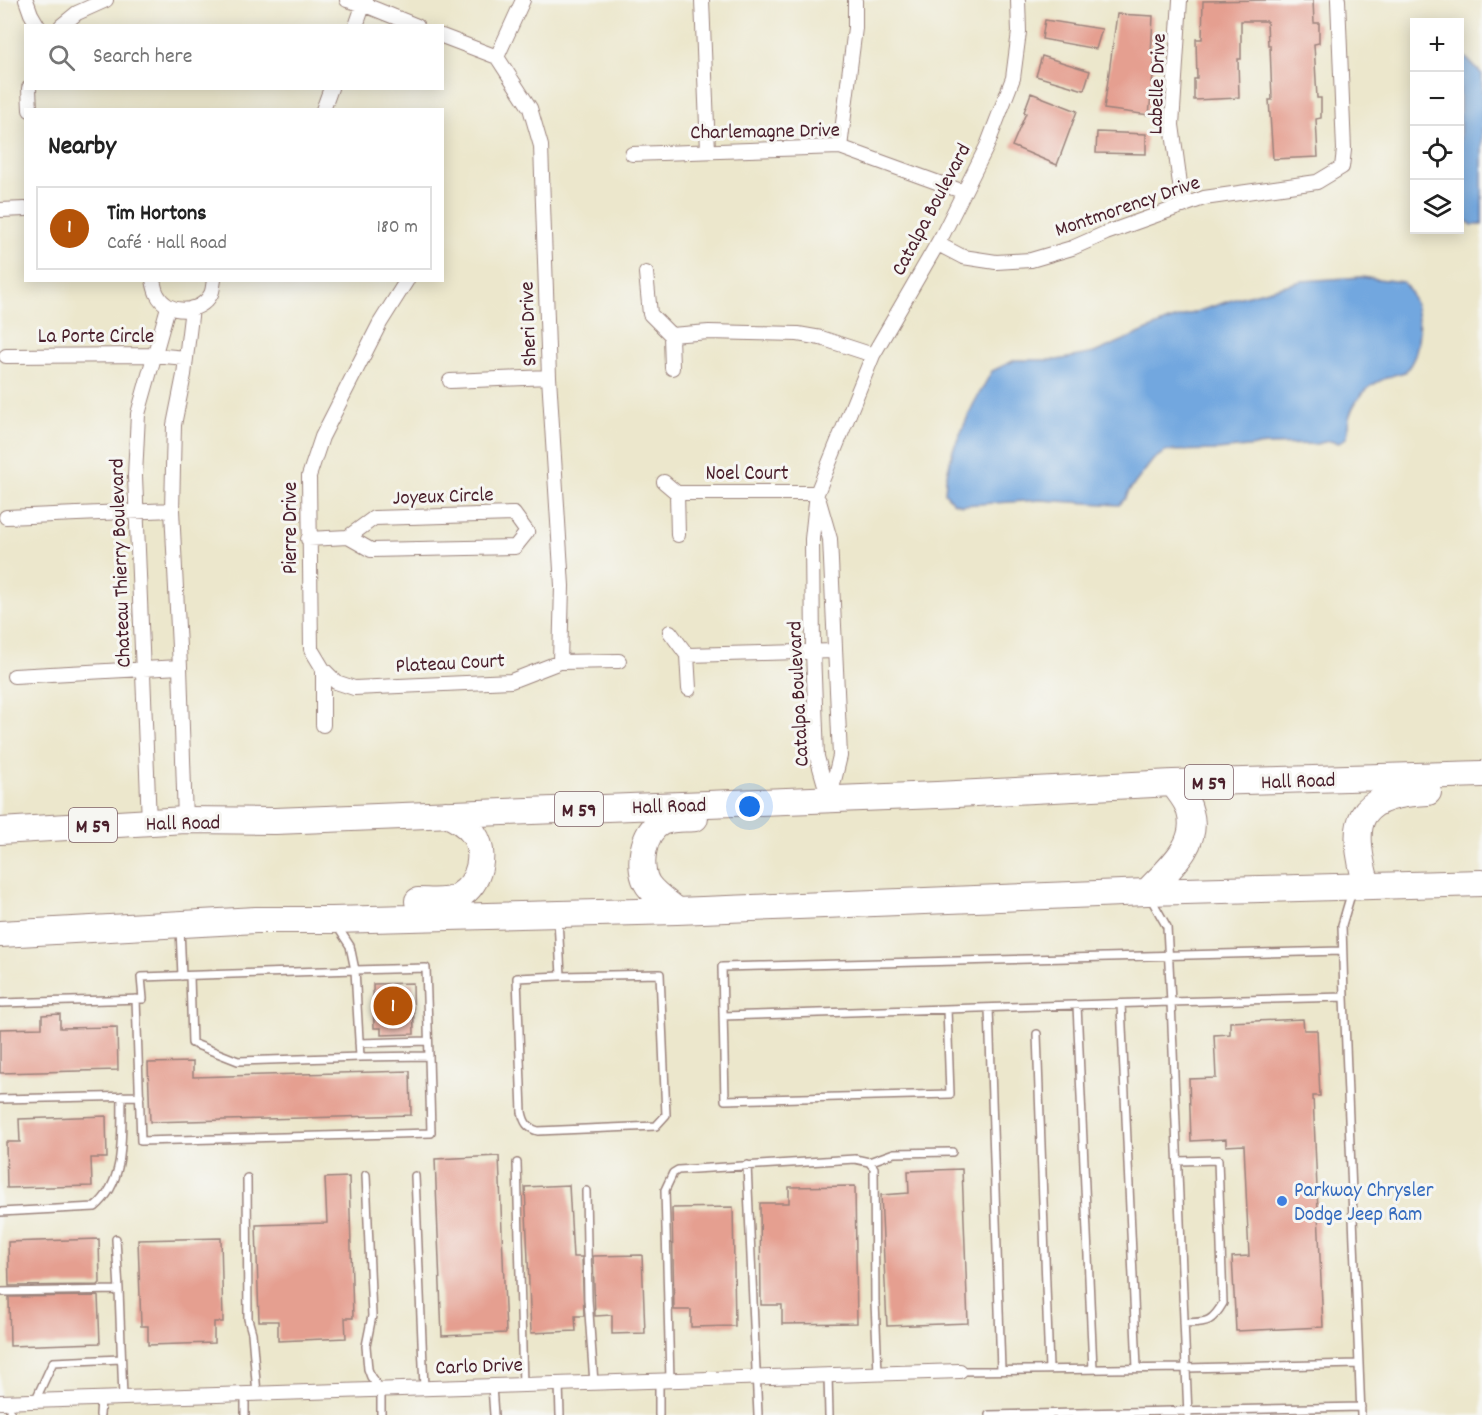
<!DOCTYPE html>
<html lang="en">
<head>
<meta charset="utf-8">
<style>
	body { margin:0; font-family:Dekko,sans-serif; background:#f6f6f6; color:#222 }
	.controls { position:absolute; right:18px; top:18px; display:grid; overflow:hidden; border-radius:0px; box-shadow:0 3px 15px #0003 }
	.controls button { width:54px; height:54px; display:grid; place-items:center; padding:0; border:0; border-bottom:2px solid #e0e0e0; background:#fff; color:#222; font:30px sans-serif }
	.you { position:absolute; left:750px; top:807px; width:21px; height:21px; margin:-15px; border:4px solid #fff; border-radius:50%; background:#1a73e8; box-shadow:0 0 0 9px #1a73e833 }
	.badge { display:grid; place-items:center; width:39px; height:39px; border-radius:50%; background:#b45309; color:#fff; font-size:20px; font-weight:700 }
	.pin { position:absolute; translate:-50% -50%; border:3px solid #fff; box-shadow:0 2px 6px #0006 }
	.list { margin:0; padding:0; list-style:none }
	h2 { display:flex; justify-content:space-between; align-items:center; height:78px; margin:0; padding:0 24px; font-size:26px }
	h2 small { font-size:20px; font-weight:400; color:#767676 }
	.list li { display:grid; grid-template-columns:39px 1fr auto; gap:18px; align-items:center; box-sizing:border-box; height:84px; margin:0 12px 12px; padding:0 12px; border:2px solid #e0e0e0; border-radius:0px }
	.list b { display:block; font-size:22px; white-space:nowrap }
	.list p { margin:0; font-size:20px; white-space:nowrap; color:#767676 }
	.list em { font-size:20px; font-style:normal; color:#767676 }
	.icon { flex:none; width:33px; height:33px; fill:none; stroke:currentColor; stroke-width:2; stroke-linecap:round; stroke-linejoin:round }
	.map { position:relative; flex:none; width:1482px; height:1415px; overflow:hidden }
	.search { position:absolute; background:#fff; box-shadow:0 3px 15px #0003; left:24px; top:24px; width:420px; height:66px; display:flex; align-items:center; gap:15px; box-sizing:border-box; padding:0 21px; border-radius:0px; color:#767676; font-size:22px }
	.panel { position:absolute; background:#fff; box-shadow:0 3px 15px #0003; left:24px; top:108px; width:420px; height:174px; border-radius:0px }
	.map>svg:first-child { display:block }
</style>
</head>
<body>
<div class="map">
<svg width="1482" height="1415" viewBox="0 0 1482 1415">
	<rect width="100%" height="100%" fill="#f6f6f2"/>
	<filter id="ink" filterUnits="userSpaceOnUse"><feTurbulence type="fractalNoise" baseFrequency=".0167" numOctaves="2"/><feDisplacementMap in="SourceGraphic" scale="12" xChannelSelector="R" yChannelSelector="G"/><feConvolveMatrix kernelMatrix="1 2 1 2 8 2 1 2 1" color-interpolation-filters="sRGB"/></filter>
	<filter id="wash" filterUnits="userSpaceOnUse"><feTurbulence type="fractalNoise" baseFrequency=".008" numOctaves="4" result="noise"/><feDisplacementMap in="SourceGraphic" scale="24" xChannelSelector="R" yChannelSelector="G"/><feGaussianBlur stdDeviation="1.35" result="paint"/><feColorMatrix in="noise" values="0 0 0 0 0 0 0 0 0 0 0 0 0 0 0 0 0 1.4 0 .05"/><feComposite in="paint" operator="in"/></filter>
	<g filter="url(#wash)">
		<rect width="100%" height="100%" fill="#ece7cc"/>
		<path fill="#72a7df" stroke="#5e6385" stroke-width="1.5" d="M1460,52L1482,74V225H1472L1460,216Z
			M1361,277L1403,282C1422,304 1425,350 1405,372C1379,378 1357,390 1349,418C1348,424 1348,431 1347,437L1339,443L1329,441L1316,444L1267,445L1218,450L1166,451L1153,460L1129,491L1125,499L1119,505L1041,500L962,505L953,502L945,493L946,478L953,450L973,405L992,371L1015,360H1057L1094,353L1166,322L1241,297L1302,281Z"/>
		<g id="blocks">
			<path fill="#e59f90" d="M1268,0H1313L1314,23H1319V43L1314,44L1317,98H1321V118L1316,119L1318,157L1273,159L1269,100H1272L1270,45H1268L1267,21H1241V59H1238L1239,98L1194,100V79H1197L1196,39H1202L1203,1Z
				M1117,14L1153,16L1151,56H1155L1149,115L1104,109Z
				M1045,20L1102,29L1096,49L1042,39Z
				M1042,56L1090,71L1084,90L1036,76Z
				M1031,93L1077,111L1057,165L1012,146L1026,113L1024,112Z
				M1097,132L1146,134V154L1096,153Z
				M413,983L414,1034L381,1035V1028H374L373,984Z
				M60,1014V1028L117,1027L118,1070L0,1073V1029L42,1028V1015Z
				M1303,1019L1304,1030H1317L1320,1096H1313L1323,1327L1236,1331L1232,1257L1249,1256L1244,1145L1226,1146V1139L1191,1141L1189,1079L1216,1078L1214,1035L1230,1034V1022Z
				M193,1062V1077L410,1071L411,1115L150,1122L148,1063Z
				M106,1116L107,1158H91L92,1186L7,1188L6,1142H20L19,1119Z
				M499,1156L506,1333L442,1336L435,1159Z
				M962,1169L968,1323L887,1326L881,1195L909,1193L908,1171Z
				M349,1177L353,1318H345L346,1338L278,1341V1321H259L256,1225L327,1223L325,1178Z
				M569,1185L573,1257H582L584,1316H575L576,1331L531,1333L525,1187Z
				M855,1186L857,1323L782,1324V1305H761L760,1203H789V1187Z
				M733,1207L735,1326L691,1327V1310H674L672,1208Z
				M221,1238L223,1322H214V1343L148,1345V1326H141L138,1240Z
				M99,1239L100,1283L98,1285L9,1286L8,1242Z
				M642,1255L645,1333L612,1334V1315L595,1316L593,1256Z
				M98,1296L100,1343L10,1346L9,1297Z"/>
		</g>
	</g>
	<g filter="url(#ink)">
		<use href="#blocks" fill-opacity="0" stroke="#9b837c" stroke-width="1.5"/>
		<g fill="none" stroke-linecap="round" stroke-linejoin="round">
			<defs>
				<path id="lane" d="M1150,897L1167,927L1171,1002L1344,997L1342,925L1352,891
					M558,919L561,976L660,974L666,1115L656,1126L538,1131C527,1128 524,1122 522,1112L517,978L561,976
					M337,926L350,946L355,970L426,968L429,1056
					M180,928L182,976
					M190,976L192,1043L238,1061L360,1057
					M0,1003L143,999L141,977L355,970L360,1057L429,1056L431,1133L141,1141L136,999
					M1121,1004L1137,1368
					M1077,1005L1093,1369
					M989,1008L1001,1370
					M947,1009L950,1094L725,1100L722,967L1342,951
					M723,1016L1171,1002L1186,1368L960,1371
					M1037,1034L1049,1369
					M359,1043L428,1041
					M0,1099L140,1096
					M1178,1161L1218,1160L1223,1303C1211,1324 1206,1322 1184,1323
					M869,1162L894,1153L952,1152
					M517,1163L523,1385
					M747,1165L758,1415
					M366,1175L372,1316L366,1346L368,1369L371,1377L381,1390V1415
					M415,1176L424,1388
					M247,1178L248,1319L252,1333L257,1394
					M586,1191L588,1299L594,1383
					M0,1212L95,1207C127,1181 121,1134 122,1096
					M119,1290L123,1398
					M0,1292L119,1290L116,1239
					M1359,1364L1361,1415
					M828,1375L829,1415
					M670,1380L665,1190L673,1173L678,1170L855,1159L869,1162L874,1168L875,1302L878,1373
					M659,1381V1415
					M559,1384L560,1415
					M492,1386L494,1415
					M245,1394V1415
					M10,1401V1415
					M35,1401L53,1362L121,1359
					M100,1415L101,1399
					M989,1415L1361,1407
					M1188,1415L1186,1368L1359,1364L1344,997"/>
				<path id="street" d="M26,0L31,14L38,26
					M347,0L365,5L417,26
					M702,0L708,151
					M1180,0L1172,125L1183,206
					M61,26L77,13L106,0
					M356,26L365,0
					M442,36L497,57
					M497,57L530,108L541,146L549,377L562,586L560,662
					M497,57L523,0
					M29,88L30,110
					M323,110L331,88
					M840,147L855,28V0
					M632,154L840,147L964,192
					M0,210L26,209
					M938,244L963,257L996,262L1031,260L1072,248L1106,233L1204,198L1317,182L1342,167L1344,150L1338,0
					M646,273L650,314L671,335L672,368
					M153,280C154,285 155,290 157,294C167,315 200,315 211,294C213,290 213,285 214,280
					M671,335L709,332L798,334L821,338L873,355
					M6,356L153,355L186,358
					M450,381L549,377
					M664,482L677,493H817
					M677,493L678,535
					M819,501L830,539L840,756L830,797
					M6,517L172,510
					M308,539L348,537L371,550L515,547L527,532L514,514L374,518L348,537
					M670,632L687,655L689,689
					M687,655L835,651
					M323,669L336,682L354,688L511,681L560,662L619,661
					M14,676L180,667
					M323,725V669L311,649L309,476L322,437L380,323L407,280
					M829,799L817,757L813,651L812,539L817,493L873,355L943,234L987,146L1013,78L1019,32L1018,0
					M185,820L180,667L172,510L174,425L184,375L192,308
					M149,822L135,476L138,414L168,307
					M0,1402L960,1371"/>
				<path id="highway" d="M0,831L185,820L275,821L937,795L1173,783L1482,774
					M1367,886C1349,821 1355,795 1428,792
					M1147,892C1167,870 1200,845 1190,812C1188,801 1179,792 1173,783
					M418,901C431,901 448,904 459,896C480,883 487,853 473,833C466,824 456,818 446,814
					M677,911C668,903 655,895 648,885C637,869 642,831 662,822C671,818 685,819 695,818
					M0,934L256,920H332L677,911L1147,892L1482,883"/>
			</defs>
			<use href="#lane" stroke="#9b837c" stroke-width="10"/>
			<use href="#street" stroke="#9b837c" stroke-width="16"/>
			<use href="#highway" stroke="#9b837c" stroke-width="28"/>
			<use href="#lane" stroke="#fff" stroke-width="7"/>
			<use href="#street" stroke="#fff" stroke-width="14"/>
			<use href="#highway" stroke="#fff" stroke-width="26"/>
		</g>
	</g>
	<circle fill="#3f7fe0" stroke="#f6f6f2" stroke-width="2" cx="1282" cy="1201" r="6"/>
	<g text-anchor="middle" stroke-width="6" stroke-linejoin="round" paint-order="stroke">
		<g fill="#f6f6f2" stroke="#7e6067" stroke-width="1.5">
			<rect x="1185" y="765" width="48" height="34" rx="4.5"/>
			<rect x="555" y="792" width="48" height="34" rx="4.5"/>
			<rect x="69" y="808" width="48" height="34" rx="4.5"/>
		</g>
		<g font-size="20" font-weight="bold" fill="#4a1f2b">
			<text x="1209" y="789">M 59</text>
			<text x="579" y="816">M 59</text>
			<text x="93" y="832">M 59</text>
		</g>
		<g font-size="21" fill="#4a1f2b" stroke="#f6f6f2">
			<text transform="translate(1156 84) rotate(-88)" y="7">Labelle Drive</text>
			<text transform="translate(765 130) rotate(-1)" y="7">Charlemagne Drive</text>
			<text transform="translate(1127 205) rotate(-19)" y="7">Montmorency Drive</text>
			<text transform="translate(930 209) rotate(-62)" y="7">Catalpa Boulevard</text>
			<text transform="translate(527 324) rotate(-92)" y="7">Sheri Drive</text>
			<text x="96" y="342">La Porte Circle</text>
			<text x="747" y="479">Noel Court</text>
			<text transform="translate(443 495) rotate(-2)" y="7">Joyeux Circle</text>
			<text transform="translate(289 528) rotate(-90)" y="7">Pierre Drive</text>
			<text transform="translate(119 563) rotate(-92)" y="7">Chateau Thierry Boulevard</text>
			<text transform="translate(450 662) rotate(-3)" y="7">Plateau Court</text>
			<text transform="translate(797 694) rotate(-93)" y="7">Catalpa Boulevard</text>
			<text transform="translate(1298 780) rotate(-2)" y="7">Hall Road</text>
			<text transform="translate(669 805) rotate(-2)" y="7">Hall Road</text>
			<text transform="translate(183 822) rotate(-1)" y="7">Hall Road</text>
			<text transform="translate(479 1365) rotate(-2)" y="7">Carlo Drive</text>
		</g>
		<g font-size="21" fill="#366cbe" stroke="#f6f6f2" text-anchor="start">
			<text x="1294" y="1196">Parkway Chrysler<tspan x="1294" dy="24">Dodge Jeep Ram</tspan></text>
		</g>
	</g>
</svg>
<div class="controls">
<button>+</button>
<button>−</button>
<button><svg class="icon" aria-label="locate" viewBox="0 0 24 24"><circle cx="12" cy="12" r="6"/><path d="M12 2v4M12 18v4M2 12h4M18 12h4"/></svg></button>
<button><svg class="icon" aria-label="layers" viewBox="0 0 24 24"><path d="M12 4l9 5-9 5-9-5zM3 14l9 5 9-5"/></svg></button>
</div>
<div class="you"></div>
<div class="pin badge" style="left:393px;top:1006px">1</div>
<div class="search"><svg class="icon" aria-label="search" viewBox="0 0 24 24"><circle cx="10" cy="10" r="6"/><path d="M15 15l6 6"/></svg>Search here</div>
<section class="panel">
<h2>Nearby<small></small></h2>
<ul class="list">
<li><span class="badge">1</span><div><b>Tim Hortons</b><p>Café · Hall Road</p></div><em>180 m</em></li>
</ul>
</section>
</div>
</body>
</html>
